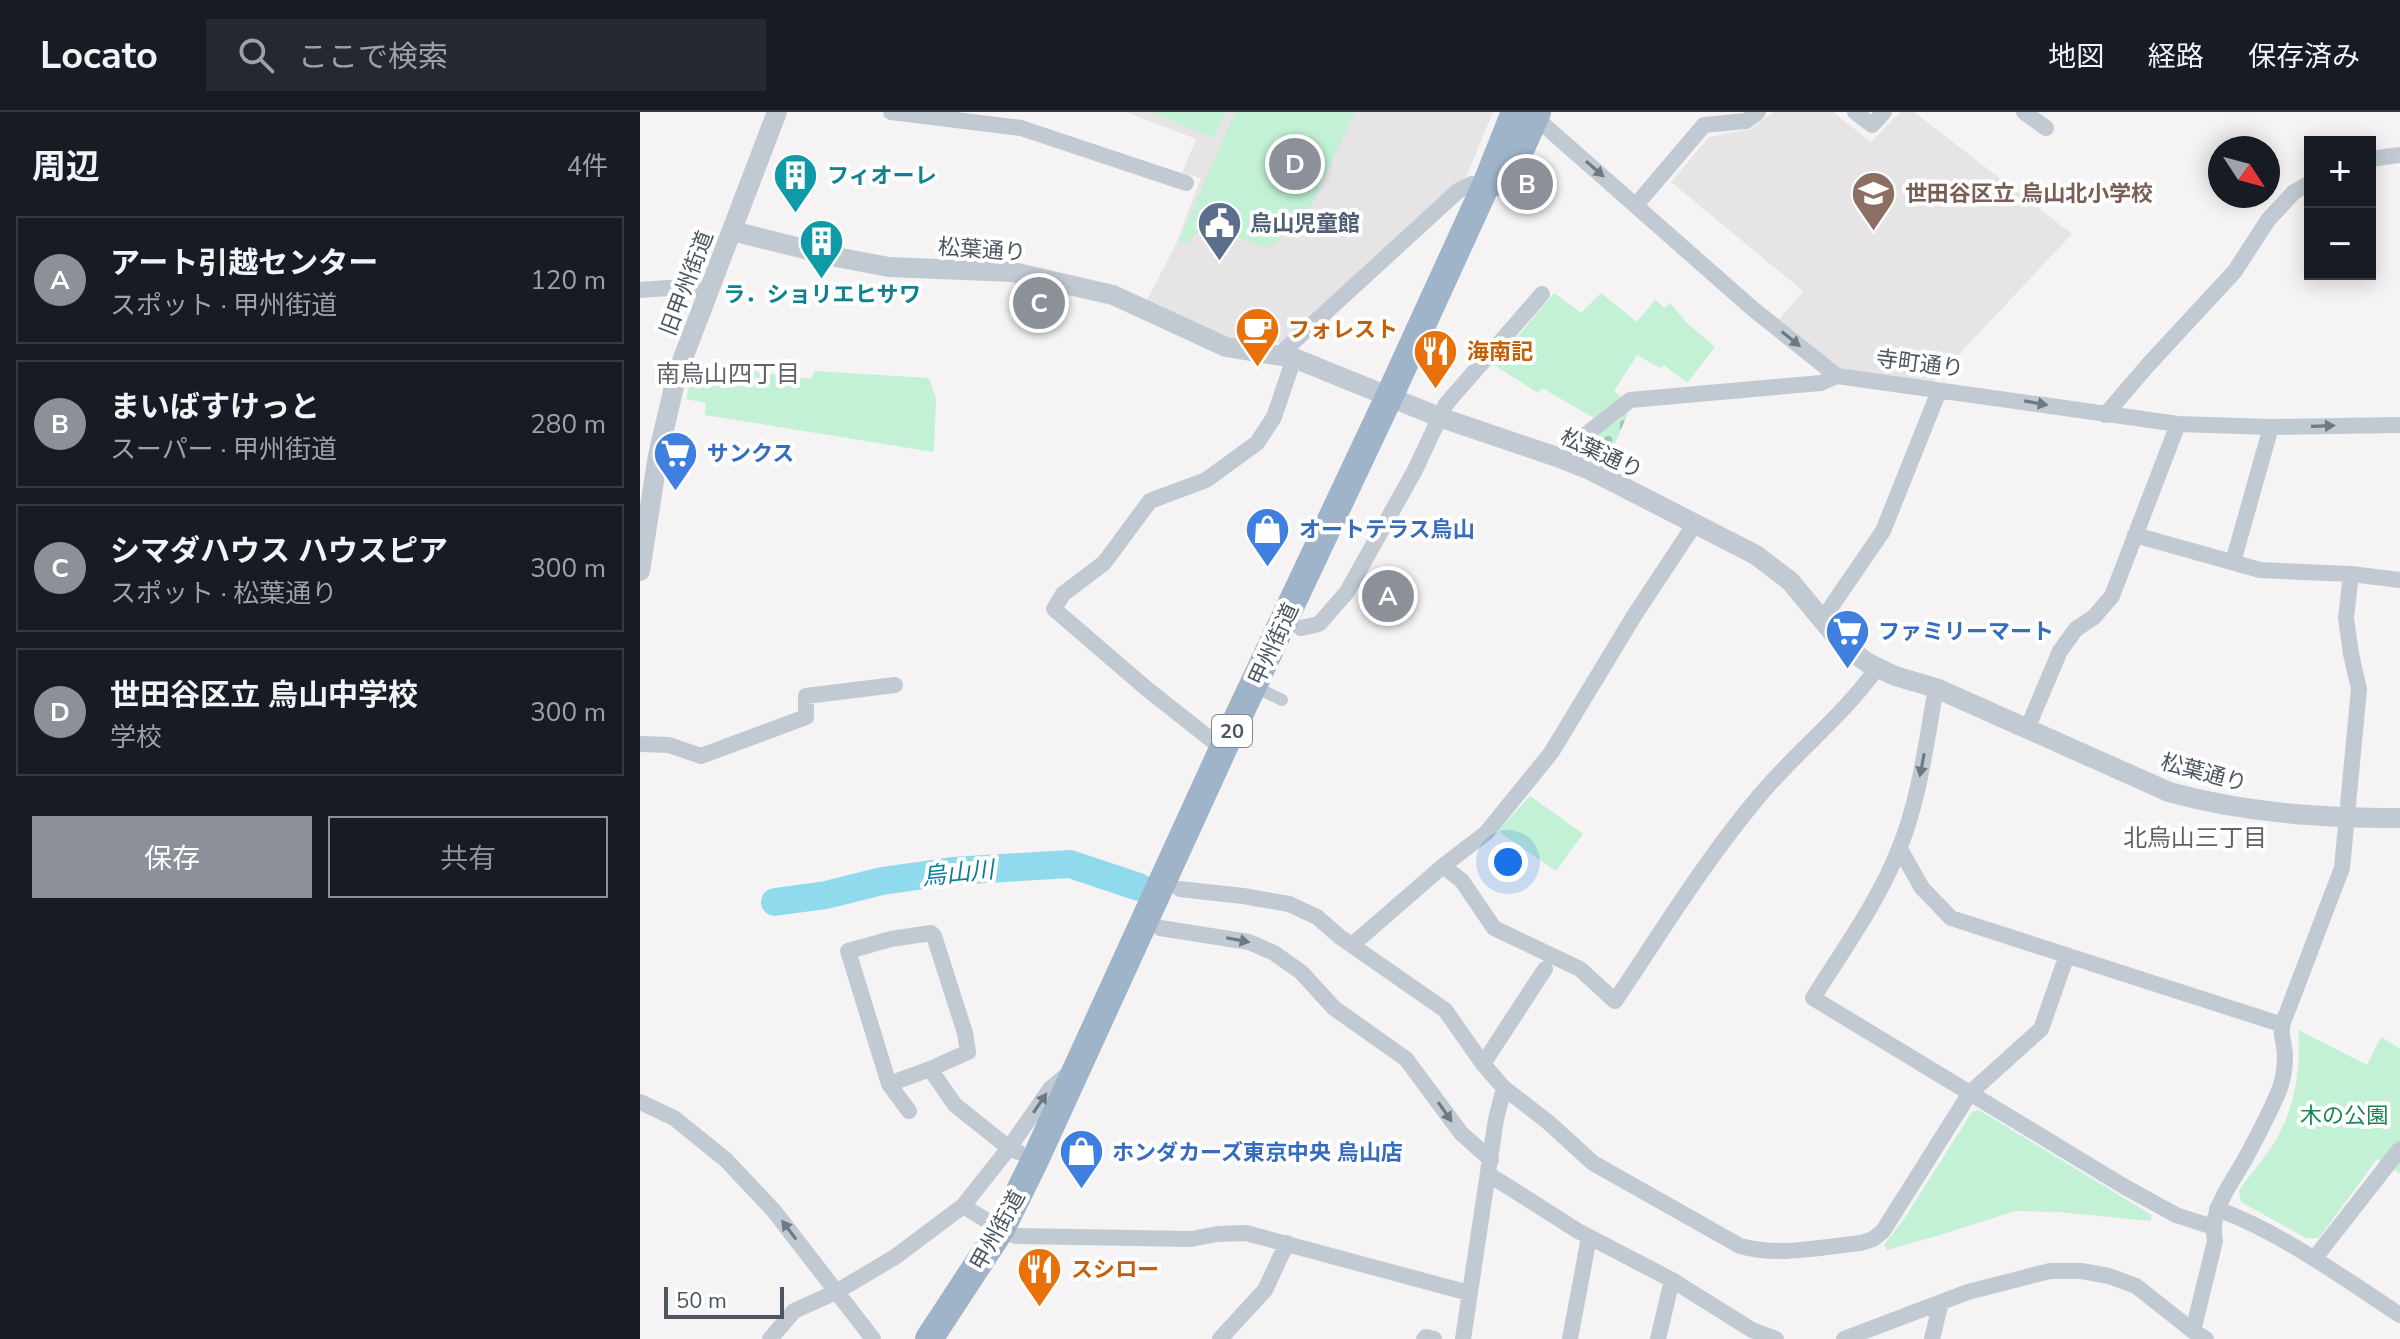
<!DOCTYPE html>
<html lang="ja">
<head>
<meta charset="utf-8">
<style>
	body { margin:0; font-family:"Nunito Sans","Noto Sans JP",sans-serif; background:#242831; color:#f1f3f6 }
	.controls { position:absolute; right:24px; top:24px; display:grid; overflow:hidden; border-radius:0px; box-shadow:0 4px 20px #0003 }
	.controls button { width:72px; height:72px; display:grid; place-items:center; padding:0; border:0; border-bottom:2px solid #363941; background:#171b24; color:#f1f3f6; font:40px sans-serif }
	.compass { position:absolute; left:1568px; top:24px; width:72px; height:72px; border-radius:50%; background:#171b24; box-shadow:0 4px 20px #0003; rotate:126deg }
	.scale { position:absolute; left:24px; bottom:20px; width:120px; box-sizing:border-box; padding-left:8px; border:4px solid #4a5661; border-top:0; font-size:22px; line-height:28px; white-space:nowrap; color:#4a5661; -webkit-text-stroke:6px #fff; paint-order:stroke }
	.you { position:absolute; left:868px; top:750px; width:28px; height:28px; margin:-20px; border:6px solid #fff; border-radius:50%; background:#1a73e8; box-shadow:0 0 0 12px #1a73e833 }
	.badge { display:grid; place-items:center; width:52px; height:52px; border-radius:50%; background:#8c9099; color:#fff; font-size:26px; font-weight:700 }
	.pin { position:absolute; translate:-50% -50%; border:4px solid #fff; box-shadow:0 2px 8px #0006 }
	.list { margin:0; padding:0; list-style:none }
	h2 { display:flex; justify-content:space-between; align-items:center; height:104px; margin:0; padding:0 32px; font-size:34px }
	h2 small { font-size:26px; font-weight:400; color:#9ea1a6 }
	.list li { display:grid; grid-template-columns:52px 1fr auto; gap:24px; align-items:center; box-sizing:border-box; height:128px; margin:0 16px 16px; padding:0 16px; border:2px solid #363941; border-radius:0px }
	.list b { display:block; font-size:30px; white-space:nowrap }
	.list p { margin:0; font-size:26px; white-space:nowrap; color:#9ea1a6 }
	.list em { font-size:26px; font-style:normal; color:#9ea1a6 }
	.actions { display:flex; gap:16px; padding:24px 32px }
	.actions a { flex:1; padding:18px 0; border:2px solid #8c9099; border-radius:0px; text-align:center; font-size:28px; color:#8c9099 }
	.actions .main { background:#8c9099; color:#fff }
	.icon { flex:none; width:44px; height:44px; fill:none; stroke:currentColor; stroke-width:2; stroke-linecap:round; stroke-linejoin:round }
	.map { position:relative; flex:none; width:1760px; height:1227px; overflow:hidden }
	header { display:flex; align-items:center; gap:48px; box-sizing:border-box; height:112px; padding:0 40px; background:#171b24; border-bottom:2px solid #363941 }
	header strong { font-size:38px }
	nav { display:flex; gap:44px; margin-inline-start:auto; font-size:28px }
	.search { width:560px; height:72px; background:#242831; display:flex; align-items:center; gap:20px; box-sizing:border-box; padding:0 28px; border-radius:0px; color:#9ea1a6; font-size:30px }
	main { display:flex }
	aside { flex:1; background:#171b24 }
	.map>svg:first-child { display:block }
</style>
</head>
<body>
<header>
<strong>Locato</strong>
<div class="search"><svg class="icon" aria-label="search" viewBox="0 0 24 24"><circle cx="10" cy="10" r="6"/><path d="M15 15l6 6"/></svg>ここで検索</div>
<nav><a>地図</a><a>経路</a><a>保存済み</a></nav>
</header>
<main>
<aside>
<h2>周辺<small>4件</small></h2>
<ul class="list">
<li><span class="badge">A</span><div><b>アート引越センター</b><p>スポット · 甲州街道</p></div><em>120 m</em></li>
<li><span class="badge">B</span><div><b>まいばすけっと</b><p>スーパー · 甲州街道</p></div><em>280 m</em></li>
<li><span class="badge">C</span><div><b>シマダハウス ハウスピア</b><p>スポット · 松葉通り</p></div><em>300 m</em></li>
<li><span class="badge">D</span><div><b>世田谷区立 烏山中学校</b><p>学校</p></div><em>300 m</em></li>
</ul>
<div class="actions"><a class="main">保存</a><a>共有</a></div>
</aside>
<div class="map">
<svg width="1760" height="1227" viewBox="0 0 1760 1227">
	<defs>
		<pattern id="cemetery-stones" width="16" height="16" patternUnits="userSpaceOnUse" patternTransform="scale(2)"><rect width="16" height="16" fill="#c3f1d5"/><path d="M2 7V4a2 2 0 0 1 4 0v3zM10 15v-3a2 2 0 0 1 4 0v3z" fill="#a0c6b0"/></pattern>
	</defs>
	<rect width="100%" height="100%" fill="#f5f3f3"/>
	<path fill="#e6e4e5" d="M486,0H853L826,65L642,231H613L591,227L506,190L536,132L561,66L542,61L556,27Z
		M1133,0H1193L1231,30L1260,0H1274L1432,122L1291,272L1199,257L1139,208L1163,179L1031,70L1069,25L1111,17Z"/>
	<path fill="#c3f1d5" d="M512,0H586L574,26Z
		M595,0H715L666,105L627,137L589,122L572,107L545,132L539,129Z
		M914,181L941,201L961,181L997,210L1015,188L1025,196L1030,191L1047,211L1075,235L1047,271L1024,253L1020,256L997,243L974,279L982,285L954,306L902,276L898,281L854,253Z
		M56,251L171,267L174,259L289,266L296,286L294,340L65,303L66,291L46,287Z
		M890,684L943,722L916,759L858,719Z
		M1658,918L1727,953L1741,925L1760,937V1061L1737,1047L1679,1126H1666L1601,1090L1599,1078C1612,1060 1629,1042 1639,1022C1656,990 1661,953 1658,918Z
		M1339,998L1512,1103L1510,1109L1419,1100L1375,1099L1303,1122L1247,1138L1244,1133L1264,1107L1332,1000Z"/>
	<path fill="url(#cemetery-stones)" d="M991,294L964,357L930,343Z"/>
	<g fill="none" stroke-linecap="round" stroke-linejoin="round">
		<path stroke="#90daee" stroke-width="28" d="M135,790L186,783L242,769L313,759L430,752L499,775"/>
		<path stroke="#c1cad2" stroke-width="12" d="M613,574L642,588"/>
		<path stroke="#c1cad2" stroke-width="16" d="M251,0L381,16L546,71
			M1215,0L1232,13L1244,0
			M1384,0L1406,16
			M896,6L1113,197L1197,264L1538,312L1631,315L1760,313
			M1730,47L1760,43
			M996,93L1064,13L1106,9L1118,0
			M0,178L27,176L70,177
			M639,243L818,79L832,72L846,73
			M1465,303L1508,253L1595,159L1628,108L1654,80L1670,71
			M917,345L990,288L1181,271L1197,264
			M1495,423L1620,458L1711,462L1760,468
			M1593,450L1631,315
			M1182,508L1243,419L1299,279
			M661,516L679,512L707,480L775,358L806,292L902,182
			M1296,576C1286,630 1280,686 1259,737C1238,790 1203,838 1173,886L1485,1075L1536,1103L1573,1115
			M1387,617L1420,539L1436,517L1454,505L1472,484L1538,312
			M0,632L29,633L61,644L166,605V584L255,573
			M583,637L507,577L414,497L423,482L464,451L510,389L566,368L617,331L634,305L654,246
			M1260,737L1282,776L1311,806L1640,912
			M803,754L822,769L854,816L940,857L975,889C1022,819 1066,747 1120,683C1157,639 1204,603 1237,556
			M540,777L603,784L649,792L677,805L700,825L805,898L843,952L864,976L908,1010L953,1051L1100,1134C1139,1145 1181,1135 1221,1131L1233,1127L1243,1119L1330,981L1401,917L1427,843
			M520,816L609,830L634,841L661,860L694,896L766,947L821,1021L851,1048
			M712,833L803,754L846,721L911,641L994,504L1054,413
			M843,952L905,857
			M290,957L315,993L369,1036L378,1040
			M249,972L290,957L328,940L325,921L294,824L291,821L251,827L208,839L249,972L269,999
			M0,990L34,1006L86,1048L134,1099L233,1227
			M848,1062L938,1119L1032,1168L1112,1218L1136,1227
			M323,1094L361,1117
			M1577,1097C1639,1119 1705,1167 1760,1203
			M375,1124L551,1127L578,1122L606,1121L829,1181
			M1674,1147L1760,1037
			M1553,1219L1575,1129C1569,1098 1590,1074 1604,1049C1617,1025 1630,1001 1640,976C1643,967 1645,954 1645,945C1645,928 1637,919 1646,903L1702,756L1719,577L1711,542L1706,506L1711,462
			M130,1227L154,1199L196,1180L255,1145L323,1094L369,1036L410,977L428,962
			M580,1227L625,1178L647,1131
			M784,1227L786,1225L794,1227
			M823,1227L856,1007L864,976
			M930,1227L949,1125
			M1018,1227L1032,1168
			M1204,1227L1328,1180L1410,1159H1441L1469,1164L1496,1174L1553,1219L1566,1227
			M1292,1227L1301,1190"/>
		<path stroke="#c1cad2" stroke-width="20" d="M92,119L201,146L249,155L373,160L473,183L586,235L654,246L799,305L917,345L950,358L1116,443L1150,469L1204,534L1228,551L1255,564L1296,576L1529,680C1605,701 1682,706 1760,706
			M0,459L18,343L37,262L137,0"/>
		<path stroke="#9fb4c9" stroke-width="28" d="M865,72L897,0
			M289,1227L361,1117L395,1048L583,637L749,285L846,73L875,0"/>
	</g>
	<defs><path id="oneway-solid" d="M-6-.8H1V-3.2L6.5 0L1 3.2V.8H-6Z" transform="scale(2)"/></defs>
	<g fill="#6e7983">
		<use href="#oneway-solid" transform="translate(955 57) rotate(41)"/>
		<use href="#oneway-solid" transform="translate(1151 227) rotate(39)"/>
		<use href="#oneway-solid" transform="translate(1396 291) rotate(10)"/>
		<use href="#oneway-solid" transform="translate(1683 314) rotate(-2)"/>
		<use href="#oneway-solid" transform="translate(1282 653) rotate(101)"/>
		<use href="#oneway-solid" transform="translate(598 828) rotate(11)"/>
		<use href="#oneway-solid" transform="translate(400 991) rotate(-56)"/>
		<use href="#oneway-solid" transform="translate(805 1000) rotate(55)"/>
		<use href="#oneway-solid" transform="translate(149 1118) rotate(-127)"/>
	</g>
	<defs>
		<symbol id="building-pin" viewBox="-11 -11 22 30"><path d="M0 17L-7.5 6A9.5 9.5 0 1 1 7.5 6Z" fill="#0f9aa8" stroke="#fff"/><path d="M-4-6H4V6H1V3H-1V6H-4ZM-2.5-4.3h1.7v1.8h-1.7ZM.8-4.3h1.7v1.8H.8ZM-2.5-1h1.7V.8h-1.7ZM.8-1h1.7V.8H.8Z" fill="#fff"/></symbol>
		<symbol id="school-pin" viewBox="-11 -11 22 30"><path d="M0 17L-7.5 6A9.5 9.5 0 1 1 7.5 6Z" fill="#8d6e63" stroke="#fff"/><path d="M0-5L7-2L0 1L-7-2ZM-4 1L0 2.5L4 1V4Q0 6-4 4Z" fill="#fff"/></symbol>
		<symbol id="civic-pin" viewBox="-11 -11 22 30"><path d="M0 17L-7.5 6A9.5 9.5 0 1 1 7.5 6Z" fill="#5c6f8a" stroke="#fff"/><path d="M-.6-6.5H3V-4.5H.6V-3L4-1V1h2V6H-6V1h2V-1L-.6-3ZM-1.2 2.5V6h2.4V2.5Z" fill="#fff"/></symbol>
		<symbol id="cafe-pin" viewBox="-11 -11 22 30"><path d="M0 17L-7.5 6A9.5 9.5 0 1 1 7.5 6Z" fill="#e8710a" stroke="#fff"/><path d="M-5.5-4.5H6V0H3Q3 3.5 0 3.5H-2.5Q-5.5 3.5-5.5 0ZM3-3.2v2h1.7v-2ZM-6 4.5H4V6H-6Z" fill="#fff"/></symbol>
		<symbol id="restaurant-pin" viewBox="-11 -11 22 30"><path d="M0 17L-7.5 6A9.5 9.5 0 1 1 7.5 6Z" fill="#e8710a" stroke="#fff"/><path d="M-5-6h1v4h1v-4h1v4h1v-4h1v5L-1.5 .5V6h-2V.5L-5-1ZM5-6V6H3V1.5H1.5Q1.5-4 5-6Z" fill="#fff"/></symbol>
		<symbol id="supermarket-pin" viewBox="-11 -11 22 30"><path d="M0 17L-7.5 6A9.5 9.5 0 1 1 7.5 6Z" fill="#3f7fe0" stroke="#fff"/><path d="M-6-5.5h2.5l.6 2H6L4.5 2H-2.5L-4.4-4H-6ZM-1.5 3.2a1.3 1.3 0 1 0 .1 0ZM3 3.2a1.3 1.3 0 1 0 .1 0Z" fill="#fff"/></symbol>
		<symbol id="shop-pin" viewBox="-11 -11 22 30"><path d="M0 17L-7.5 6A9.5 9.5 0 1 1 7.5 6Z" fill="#3f7fe0" stroke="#fff"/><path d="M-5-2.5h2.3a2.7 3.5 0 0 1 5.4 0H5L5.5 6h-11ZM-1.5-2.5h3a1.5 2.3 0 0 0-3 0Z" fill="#fff"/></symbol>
	</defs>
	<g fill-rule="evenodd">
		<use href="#building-pin" x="130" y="38" width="51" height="69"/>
		<use href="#school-pin" x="1208" y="56" width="51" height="69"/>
		<use href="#civic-pin" x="554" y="86" width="51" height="69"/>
		<use href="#building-pin" x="156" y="104" width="51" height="69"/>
		<use href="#cafe-pin" x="592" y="192" width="51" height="69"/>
		<use href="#restaurant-pin" x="770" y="214" width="51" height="69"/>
		<use href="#supermarket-pin" x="10" y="316" width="51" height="69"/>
		<use href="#shop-pin" x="602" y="392" width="51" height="69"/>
		<use href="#supermarket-pin" x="1182" y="494" width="51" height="69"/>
		<use href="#shop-pin" x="416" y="1014" width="51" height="69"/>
		<use href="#restaurant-pin" x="374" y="1132" width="51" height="69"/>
	</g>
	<g text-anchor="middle" stroke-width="8" stroke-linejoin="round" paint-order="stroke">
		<rect fill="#fff" stroke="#808990" stroke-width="2" x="572" y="603" width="40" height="32" rx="6"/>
		<g font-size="20" font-weight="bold" fill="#4a5661">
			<text x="592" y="626">20</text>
		</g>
		<g font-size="22" font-weight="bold" fill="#0d838f" stroke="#fff" text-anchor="start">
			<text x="187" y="71">フィオーレ</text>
			<text x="182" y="190" text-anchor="middle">ラ．ショリエヒサワ</text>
		</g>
		<g font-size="22" font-weight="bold" fill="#785e54" stroke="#fff" text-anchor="start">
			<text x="1265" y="89">世田谷区立 烏山北小学校</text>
		</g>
		<g font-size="22" font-weight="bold" fill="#4e5e75" stroke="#fff" text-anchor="start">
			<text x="610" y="119">烏山児童館</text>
		</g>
		<g font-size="22" fill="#4a5661" stroke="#fff">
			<text transform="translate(342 137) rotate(4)" y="8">松葉通り</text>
			<text transform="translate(46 171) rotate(-69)" y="8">旧甲州街道</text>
			<text transform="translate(1280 251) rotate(7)" y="8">寺町通り</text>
			<text transform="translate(962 341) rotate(25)" y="8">松葉通り</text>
			<text transform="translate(633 532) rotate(-65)" y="8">甲州街道</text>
			<text transform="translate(1564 660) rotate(15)" y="8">松葉通り</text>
			<text transform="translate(357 1118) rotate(-61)" y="8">甲州街道</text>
		</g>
		<g font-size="22" font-weight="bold" fill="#c56008" stroke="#fff" text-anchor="start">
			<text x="648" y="225">フォレスト</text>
			<text x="827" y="247">海南記</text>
			<text x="431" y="1165">スシロー</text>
		</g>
		<g font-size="22" font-weight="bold" fill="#366cbe" stroke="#fff" text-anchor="start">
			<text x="67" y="349">サンクス</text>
			<text x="659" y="425">オートテラス烏山</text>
			<text x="1238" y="527">ファミリーマート</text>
			<text x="472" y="1048">ホンダカーズ東京中央 烏山店</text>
		</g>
		<g font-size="22" fill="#17864f" stroke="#fff">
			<text x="1704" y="1011">木の公園</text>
		</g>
		<g font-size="24" fill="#5f6368" stroke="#fff">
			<text x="88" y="270">南烏山四丁目</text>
			<text x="1555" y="734">北烏山三丁目</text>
		</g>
		<g font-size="24" font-style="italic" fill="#0c7c9b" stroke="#fff">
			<text transform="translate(318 761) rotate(-6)" y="8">烏山川</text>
		</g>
	</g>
</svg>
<div class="controls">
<button>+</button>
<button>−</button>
</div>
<svg class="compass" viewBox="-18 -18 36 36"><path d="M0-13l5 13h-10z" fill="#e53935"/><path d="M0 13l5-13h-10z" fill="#9ea1a6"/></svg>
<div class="scale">50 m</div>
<div class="you"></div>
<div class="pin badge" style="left:748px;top:484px">A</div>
<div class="pin badge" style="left:887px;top:72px">B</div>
<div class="pin badge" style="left:399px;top:191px">C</div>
<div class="pin badge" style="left:655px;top:52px">D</div>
</div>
</main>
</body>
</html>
